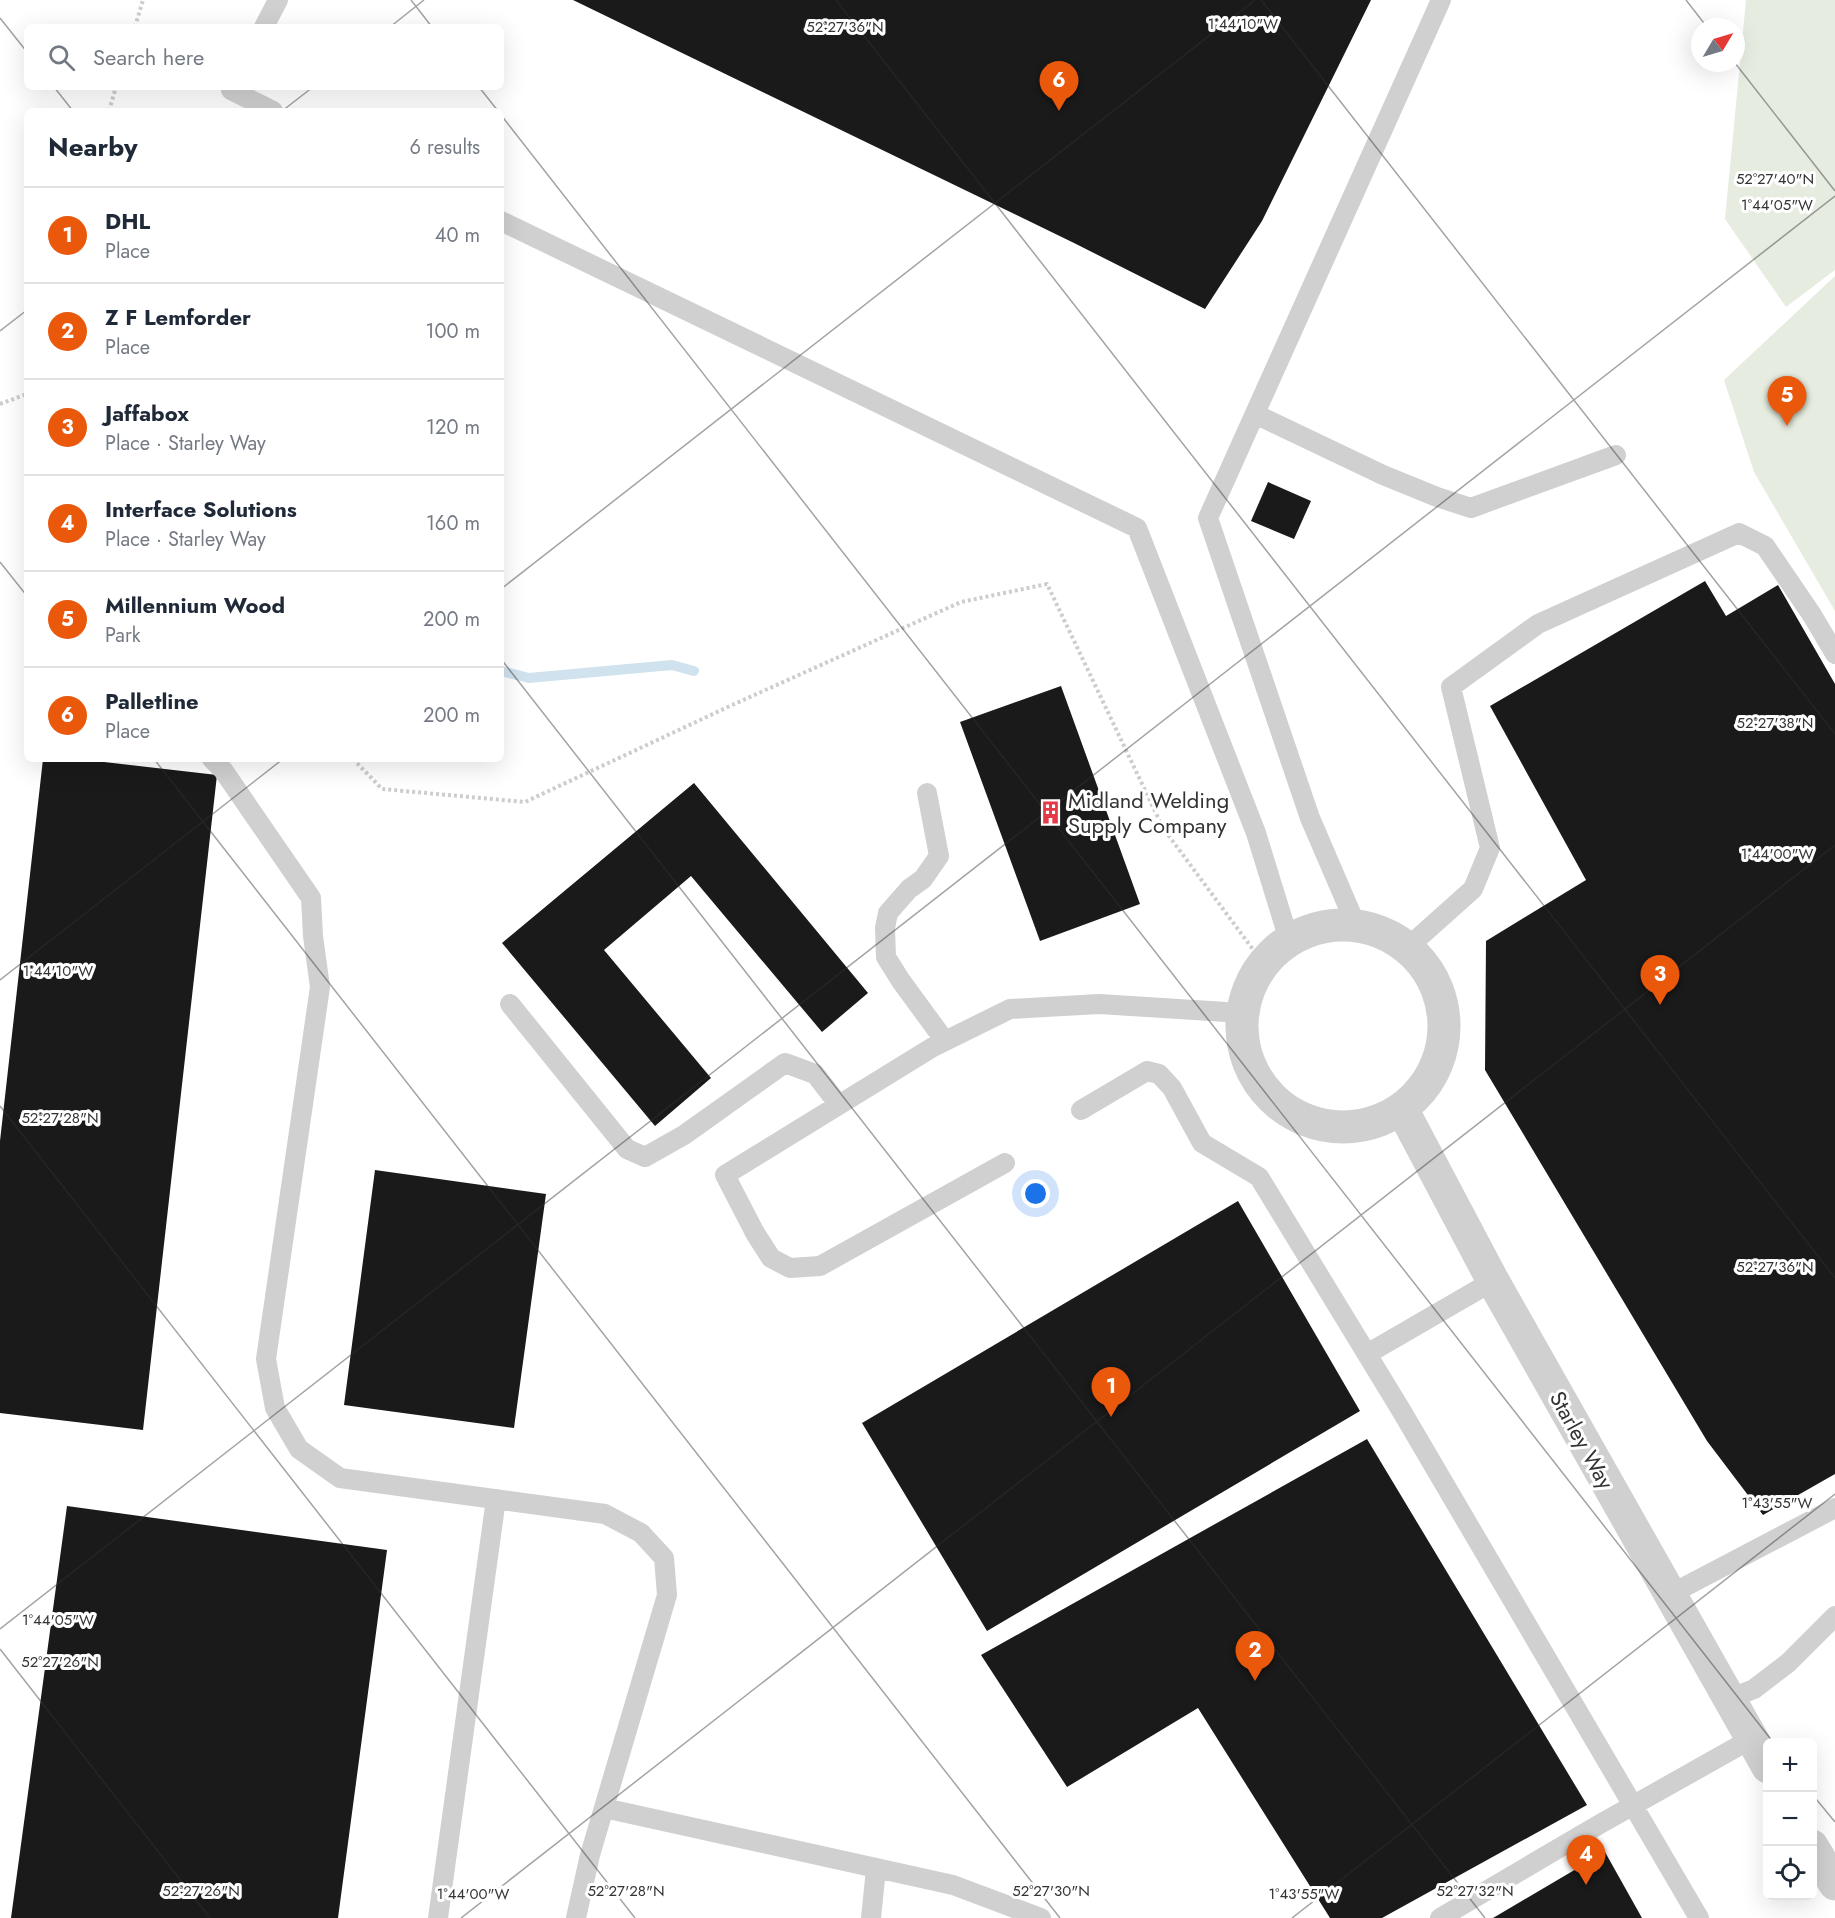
<!DOCTYPE html>
<html lang="en">
<head>
<meta charset="utf-8">
<style>
	body { margin:0; font-family:Jost,sans-serif; background:#f6f6f7; color:#1f2937 }
	.controls { position:absolute; right:18px; bottom:18px; display:grid; overflow:hidden; border-radius:9px; box-shadow:0 6px 24px #0002 }
	.controls button { width:54px; height:54px; display:grid; place-items:center; padding:0; border:0; border-bottom:2px solid #e0e1e3; background:#fff; color:#1f2937; font:30px sans-serif }
	.compass { position:absolute; left:1691px; top:18px; width:54px; height:54px; border-radius:50%; background:#fff; box-shadow:0 6px 24px #0002; rotate:52deg }
	.you { position:absolute; left:1036px; top:1194px; width:21px; height:21px; margin:-15px; border:4px solid #fff; border-radius:50%; background:#1a73e8; box-shadow:0 0 0 9px #1a73e833 }
	.badge { display:grid; place-items:center; width:39px; height:39px; border-radius:50%; background:#ea580c; color:#fff; font-size:20px; font-weight:700 }
	.pin { position:absolute; translate:-50% -50px; filter:drop-shadow(0 2px 3px #0008) }
	.pin::after { content:''; position:absolute; top:32px; width:21px; height:18px; background:inherit; clip-path:polygon(0 0,100% 0,50% 100%) }
	.list { margin:0; padding:0; list-style:none }
	h2 { display:flex; justify-content:space-between; align-items:center; height:78px; margin:0; padding:0 24px; font-size:26px }
	h2 small { font-size:20px; font-weight:400; color:#747a83 }
	.list li { display:grid; grid-template-columns:39px 1fr auto; gap:18px; align-items:center; box-sizing:border-box; height:96px; padding:0 24px; border-top:2px solid #e0e1e3 }
	.list b { display:block; font-size:22px; white-space:nowrap }
	.list p { margin:0; font-size:20px; white-space:nowrap; color:#747a83 }
	.list em { font-size:20px; font-style:normal; color:#747a83 }
	.icon { flex:none; width:33px; height:33px; fill:none; stroke:currentColor; stroke-width:2; stroke-linecap:round; stroke-linejoin:round }
	.map { position:relative; flex:none; width:1835px; height:1918px; overflow:hidden }
	.search { position:absolute; background:#fff; box-shadow:0 6px 24px #0002; left:24px; top:24px; width:480px; height:66px; display:flex; align-items:center; gap:15px; box-sizing:border-box; padding:0 21px; border-radius:9px; color:#747a83; font-size:22px }
	.panel { position:absolute; background:#fff; box-shadow:0 6px 24px #0002; left:24px; top:108px; width:480px; height:654px; border-radius:9px }
	.map>svg:first-child { display:block }
</style>
</head>
<body>
<div class="map">
<svg width="1835" height="1918" viewBox="0 0 1835 1918">
	<rect width="100%" height="100%" fill="#fff"/>
	<path fill="#e6ecdf" d="M1746,0H1835V270L1786,307L1725,219Z
		M1835,276V611L1754,472L1724,380Z"/>
	<g fill="none" stroke-linecap="round" stroke-linejoin="round">
		<path stroke="#cfe2ee" stroke-width="10" d="M501,671L529,678L672,665L694,671"/>
	</g>
	<path fill="#1a1a1a" d="M573,0H1371L1262,221L1205,309L1074,243Z
		M1268,482L1311,501L1294,539L1251,521Z
		M1705,581L1726,616L1778,585L1835,684V1474L1763,1515L1707,1441L1485,1070L1486,941L1586,880L1490,706Z
		M1061,686L1140,904L1040,941L960,722Z
		M43,759H78L217,775L143,1430L0,1413V1141Z
		M694,783L868,993L822,1032L691,876L604,950L711,1078L655,1126L502,943Z
		M375,1170L546,1194L514,1428L344,1405Z
		M1238,1201L1360,1411L987,1631L862,1423Z
		M1367,1439L1587,1805L1382,1918H1330L1198,1708L1067,1787L981,1655Z
		M67,1506L387,1550L338,1918H11Z
		M1605,1852L1642,1918H1493Z"/>
	<g fill="none" stroke-linecap="round" stroke-linejoin="round">
		<path stroke="#cdcdcd" stroke-width="4" stroke-dasharray="3 3" stroke-linecap="butt" d="M135,27L143,0
			M109,111L116,87
			M0,404L27,394
			M353,759L382,789L525,802L730,706L961,602L1047,584L1163,828L1263,963"/>
		<path stroke="#d0d0d0" stroke-width="20" d="M264,27L278,0
			M232,87L231,90L273,111
			M501,221L1137,528L1256,833L1289,940
			M1255,414L1383,475L1437,497L1471,508L1616,455
			M212,759L223,770L311,898L313,936L320,987L266,1359L275,1408L299,1449L340,1478L605,1514L641,1533L664,1558L667,1595L590,1855L576,1918
			M927,793L939,856L923,879L909,889L888,913L885,928L886,957L901,981L945,1041
			M1356,925L1310,818L1208,518L1441,0
			M1407,948L1473,889L1490,848L1451,687L1538,624L1739,533L1765,546L1812,615L1835,654
			M510,1004L627,1149L645,1157L684,1135L785,1063L815,1074L839,1105
			M1081,1110L1147,1071L1159,1074L1172,1088L1202,1143L1259,1177L1401,1410L1699,1918
			M1005,1163L820,1266L790,1268L771,1258L755,1233L725,1175L933,1047L1010,1009L1099,1004L1242,1013
			M1367,1354L1493,1281
			M1669,1595L1835,1508
			M1729,1699L1754,1689L1788,1663L1835,1616
			M604,1808L953,1885L1041,1918
			M438,1918L496,1499
			M871,1918L876,1869
			M1440,1918L1600,1824L1751,1739"/>
		<path stroke="#d0d0d0" stroke-width="33" d="M1242 1026a101 101 0 1 1 202 0a101 101 0 1 1-202 0Z
			M1402,1109L1493,1281L1768,1767
			M1812,1846L1835,1884"/>
	</g>
	<path fill="none" stroke="#333" stroke-width="1.5" stroke-opacity="0.45" d="M411,0L432,27M836,0L1835,1278M1261,0L1835,734M1686,0L1707,27M0,18L27,52M390,27L424,0M1735,63L1835,191M54,87L73,111M479,87L498,111M282,111L313,87M501,115L1773,1742M0,331L27,310M0,562L27,596M501,589L1255,0M501,659L1485,1918M154,759L1060,1918M0,980L283,759M0,1106L635,1918M0,1629L1835,196M0,1649L210,1918M1812,1794L1835,1822M461,1918L1835,845M1292,1918L1835,1494"/>
	<defs>
		<symbol id="building-bare" viewBox="-9 -9 18 18"><path d="M-4-6H4V6H1V3H-1V6H-4ZM-2.5-4.3h1.7v1.8h-1.7ZM.8-4.3h1.7v1.8H.8ZM-2.5-1h1.7V.8h-1.7ZM.8-1h1.7V.8H.8Z" fill="#e63946" stroke="#fff" stroke-width="2.5" paint-order="stroke"/></symbol>
	</defs>
	<g fill-rule="evenodd">
		<use href="#building-bare" x="1034" y="796" width="33" height="33"/>
	</g>
	<g text-anchor="middle" stroke-width="6" stroke-linejoin="round" paint-order="stroke">
		<g font-size="22" fill="#333" stroke="#fff" text-anchor="start">
			<text x="1068" y="808">Midland Welding<tspan x="1068" dy="25">Supply Company</tspan></text>
		</g>
		<g font-size="22" fill="#333" stroke="#fff">
			<text transform="translate(1582 1440) rotate(61)" y="8">Starley Way</text>
		</g>
	</g>
	<g font-size="15" text-anchor="middle" fill="#333" stroke="#fff" stroke-width="6" stroke-linejoin="round" paint-order="stroke">
		<text x="1243" y="29">1°44'10"W</text>
		<text x="845" y="32">52°27'36"N</text>
		<text x="1775" y="184">52°27'40"N</text>
		<text x="1777" y="210">1°44'05"W</text>
		<text x="1775" y="728">52°27'38"N</text>
		<text x="1777" y="859">1°44'00"W</text>
		<text x="58" y="976">1°44'10"W</text>
		<text x="60" y="1123">52°27'28"N</text>
		<text x="1775" y="1272">52°27'36"N</text>
		<text x="1777" y="1508">1°43'55"W</text>
		<text x="58" y="1625">1°44'05"W</text>
		<text x="60" y="1667">52°27'26"N</text>
		<text x="201" y="1896">52°27'26"N</text>
		<text x="626" y="1896">52°27'28"N</text>
		<text x="1051" y="1896">52°27'30"N</text>
		<text x="1475" y="1896">52°27'32"N</text>
		<text x="473" y="1899">1°44'00"W</text>
		<text x="1304" y="1899">1°43'55"W</text>
	</g>
</svg>
<div class="controls">
<button>+</button>
<button>−</button>
<button><svg class="icon" aria-label="locate" viewBox="0 0 24 24"><circle cx="12" cy="12" r="6"/><path d="M12 2v4M12 18v4M2 12h4M18 12h4"/></svg></button>
</div>
<svg class="compass" viewBox="-18 -18 36 36"><path d="M0-13l5 13h-10z" fill="#e53935"/><path d="M0 13l5-13h-10z" fill="#747a83"/></svg>
<div class="you"></div>
<div class="pin badge" style="left:1111px;top:1417px">1</div>
<div class="pin badge" style="left:1255px;top:1681px">2</div>
<div class="pin badge" style="left:1660px;top:1005px">3</div>
<div class="pin badge" style="left:1586px;top:1885px">4</div>
<div class="pin badge" style="left:1787px;top:426px">5</div>
<div class="pin badge" style="left:1059px;top:111px">6</div>
<div class="search"><svg class="icon" aria-label="search" viewBox="0 0 24 24"><circle cx="10" cy="10" r="6"/><path d="M15 15l6 6"/></svg>Search here</div>
<section class="panel">
<h2>Nearby<small>6 results</small></h2>
<ul class="list">
<li><span class="badge">1</span><div><b>DHL</b><p>Place</p></div><em>40 m</em></li>
<li><span class="badge">2</span><div><b>Z F Lemforder</b><p>Place</p></div><em>100 m</em></li>
<li><span class="badge">3</span><div><b>Jaffabox</b><p>Place · Starley Way</p></div><em>120 m</em></li>
<li><span class="badge">4</span><div><b>Interface Solutions</b><p>Place · Starley Way</p></div><em>160 m</em></li>
<li><span class="badge">5</span><div><b>Millennium Wood</b><p>Park</p></div><em>200 m</em></li>
<li><span class="badge">6</span><div><b>Palletline</b><p>Place</p></div><em>200 m</em></li>
</ul>
</section>
</div>
</body>
</html>
